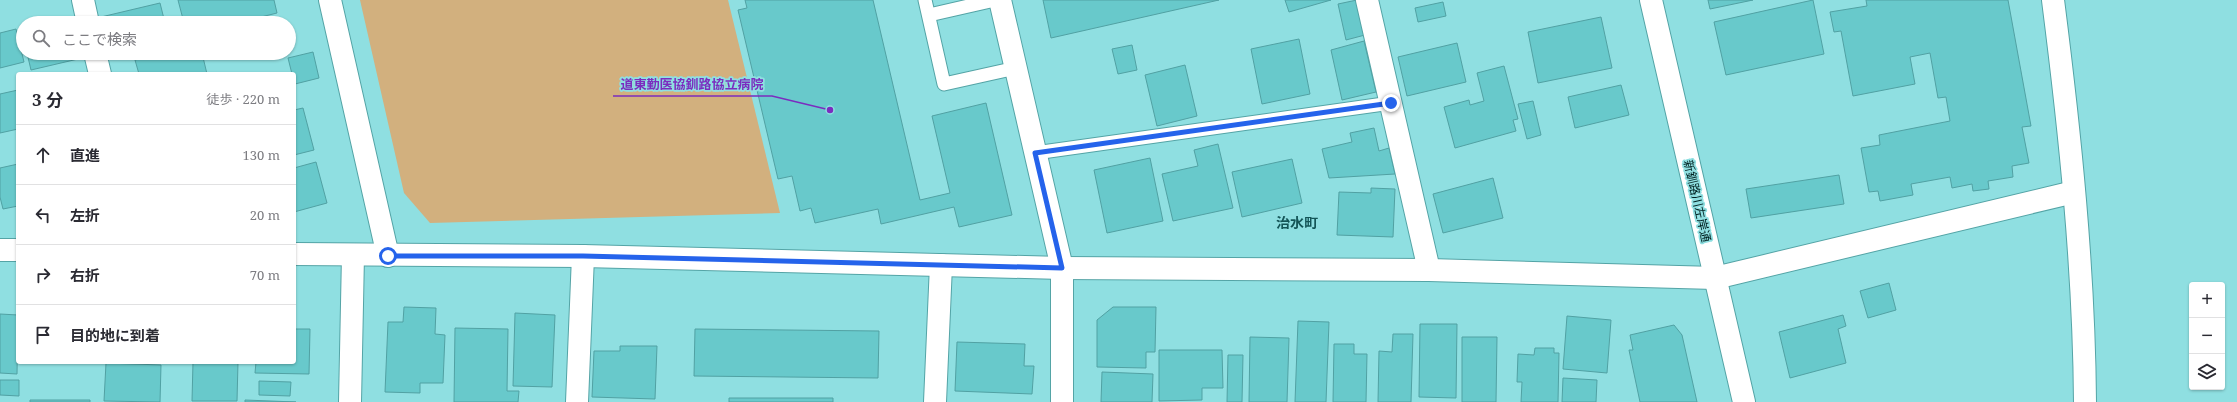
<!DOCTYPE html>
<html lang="ja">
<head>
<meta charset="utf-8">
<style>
	body { margin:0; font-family:"Noto Serif","Noto Sans JP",serif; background:#f7f7f7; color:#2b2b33 }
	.controls { position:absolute; right:12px; bottom:12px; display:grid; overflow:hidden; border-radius:4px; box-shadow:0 1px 3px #0004 }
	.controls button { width:36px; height:36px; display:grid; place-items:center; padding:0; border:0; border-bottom:1px solid #e1e1e2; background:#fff; color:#2b2b33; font:20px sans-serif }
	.stop { position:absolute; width:12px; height:12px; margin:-9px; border:3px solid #2563eb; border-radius:50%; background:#fff }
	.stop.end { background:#2563eb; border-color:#fff; box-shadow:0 1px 4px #0008 }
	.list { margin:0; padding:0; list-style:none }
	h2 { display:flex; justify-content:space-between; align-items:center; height:52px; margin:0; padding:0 16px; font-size:17px }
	h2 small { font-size:13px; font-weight:400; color:#7c7c81 }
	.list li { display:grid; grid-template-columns:26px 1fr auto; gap:12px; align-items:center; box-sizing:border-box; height:60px; padding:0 16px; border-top:1px solid #e1e1e2 }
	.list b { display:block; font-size:15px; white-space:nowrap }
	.list em { font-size:13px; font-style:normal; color:#7c7c81 }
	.icon { flex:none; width:22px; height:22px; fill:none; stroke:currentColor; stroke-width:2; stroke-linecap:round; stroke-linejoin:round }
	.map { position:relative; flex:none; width:2237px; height:402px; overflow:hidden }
	.search { position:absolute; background:#fff; box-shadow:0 1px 3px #0004; left:16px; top:16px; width:280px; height:44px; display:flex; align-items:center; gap:10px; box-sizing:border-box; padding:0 14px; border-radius:22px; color:#7c7c81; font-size:15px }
	.panel { position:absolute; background:#fff; box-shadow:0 1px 3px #0004; left:16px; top:72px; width:280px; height:292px; border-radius:4px }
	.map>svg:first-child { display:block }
</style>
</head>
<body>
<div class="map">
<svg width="2237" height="402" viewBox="0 0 2237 402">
	<rect width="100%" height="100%" fill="#8fdfe1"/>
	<path fill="#d2b07e" d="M360,0H728L780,213L430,223L404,193Z"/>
	<path fill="#68c9cb" stroke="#51a1a3" d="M178,0H274L277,13L237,23H184Z
		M745,0H873L920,200L950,193L932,116L986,103L1012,215L959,227L954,207L881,224L878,209L815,223L811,208L800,211L792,176L778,179L738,10L747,8Z
		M1043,0H1219L1051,38Z
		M1285,0H1331L1289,12Z
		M1357,0L1365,35L1346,40L1338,4Z
		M1708,0H1753L1710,9Z
		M1813,0L1824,54L1726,75L1714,22Z
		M1866,0H2008L2031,126L2022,127L2029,163L2012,166L2013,177L1988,181L1989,189L1973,191L1972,184L1952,188L1950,177L1911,184L1913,195L1880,201L1878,191L1869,192L1861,148L1880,145L1879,135L1950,121L1946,97L1938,98L1930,53L1910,57L1915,84L1853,96L1841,31L1834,32L1830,12L1867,6Z
		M1443,2L1446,16L1418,22L1415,8Z
		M160,3L165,23H103L101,17Z
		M1601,17L1612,68L1538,83L1528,32Z
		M16,29L24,62L0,68V33Z
		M1299,39L1310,94L1262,104L1251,49Z
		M1364,41L1376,92L1342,100L1331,50Z
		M1457,43L1466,82L1407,96L1398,57Z
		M1132,45L1137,70L1118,74L1112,49Z
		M313,52L319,78L295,84L294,74H292L288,58Z
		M27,53H76L78,59L31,70Z
		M162,53H202L207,74H139L135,60Z
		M1185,65L1197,116L1157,126L1145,75Z
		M1504,66L1518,119L1513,120L1516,131L1455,148L1444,107L1469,100L1470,105L1484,101L1477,73Z
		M1621,85L1629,115L1575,128L1568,97Z
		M18,90V129L0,133V94Z
		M1533,101L1541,135L1527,139L1518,104Z
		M303,108L314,150L294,155V110Z
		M1374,128L1379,151L1389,148L1395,174L1329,178L1322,149L1352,142L1350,133Z
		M1218,144L1233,208L1173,221L1162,174L1198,166L1194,150Z
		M1150,158L1163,221L1107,233L1094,170Z
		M1292,159L1302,203L1242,217L1232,172Z
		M316,162L327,203L294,212V168Z
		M18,164V206L3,209L0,197V168Z
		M1839,175L1844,204L1751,218L1746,189Z
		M1493,178L1503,218L1443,233L1433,194Z
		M1371,188L1395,189L1393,237L1337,235L1339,192L1371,193Z
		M1889,283L1896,310L1868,318L1860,291Z
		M404,307L436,308L435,334L445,335L443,383H420V393L385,392L388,322H403Z
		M1113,307H1156L1155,352H1146V368L1097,367V320Z
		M515,313L555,315L552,387L513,386Z
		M0,314L18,315L17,374L0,373Z
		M1843,315L1846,326L1838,329L1846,363L1790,378L1779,332Z
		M1567,316L1611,320L1607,373L1563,369Z
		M1298,321L1329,322L1326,402H1295Z
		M1420,324H1457L1456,398L1419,397Z
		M1674,325L1682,335L1697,402H1640L1629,350H1633L1630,335Z
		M455,328L508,329L507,391H519L518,402H454Z
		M294,329H310L309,374L255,373L256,362H294Z
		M695,329L879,331L878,378L694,376Z
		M1393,334H1413L1411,402H1378L1379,351L1392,352Z
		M1250,337L1289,338L1287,402H1249Z
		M1462,337H1497L1496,402H1462Z
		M957,342L1025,344L1024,366H1034L1032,394L955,391Z
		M1334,344H1354V354H1367L1366,402H1333Z
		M620,346H657L655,399L592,397L594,351H620Z
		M1535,348H1554V353H1559L1558,402H1521L1522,382H1517L1518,354L1534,355Z
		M1159,350H1222L1223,388H1202V400L1159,401Z
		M1228,355H1243L1242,402H1227Z
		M193,362H238L237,401H192Z
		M106,363L161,365L160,402L104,401Z
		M1102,372L1153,374L1152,402H1101Z
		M1563,378L1597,380L1596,402H1562Z
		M0,380H19V396L0,395Z
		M259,381L291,382L290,396L259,395Z
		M729,398H833V402H729Z
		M30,400H90V402H30Z
		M245,400L296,402H245Z"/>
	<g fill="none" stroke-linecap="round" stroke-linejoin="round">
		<defs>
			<path id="service" d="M925,0L944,84L1016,68
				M929,15L995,0
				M1035,153L1391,103"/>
			<path id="minor" d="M83,0L88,23
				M330,0L388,256
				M1000,0L1062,268V402
				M1367,0L1429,270
				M1651,0L1744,402
				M2053,0C2070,133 2084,268 2085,402
				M95,53L100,74
				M350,402L353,255
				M577,402L583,256
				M935,402L941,265"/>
			<path id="tertiary" d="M0,250H18
				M294,254L583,256L1062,268L1429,270L1715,278L2074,192"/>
		</defs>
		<use href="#service" stroke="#54a4a6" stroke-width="15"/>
		<use href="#minor" stroke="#54a4a6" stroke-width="24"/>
		<use href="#tertiary" stroke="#54a4a6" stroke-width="24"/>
		<use href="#service" stroke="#fff" stroke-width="13"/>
		<use href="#minor" stroke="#fff" stroke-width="22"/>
		<use href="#tertiary" stroke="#fff" stroke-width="22"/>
	</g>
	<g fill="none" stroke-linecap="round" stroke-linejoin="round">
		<path stroke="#2563eb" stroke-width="5" d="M388,256H583L1062,268L1035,153L1391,103"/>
	</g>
	<g text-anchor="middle" stroke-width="3.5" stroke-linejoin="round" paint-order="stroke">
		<g font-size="12" fill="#002020" stroke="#8fdfe1">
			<text transform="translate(1697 201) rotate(77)" y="4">新釧路川左岸通</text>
		</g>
		<g font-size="14" font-weight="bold" fill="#145557" stroke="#8fdfe1">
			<text x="1297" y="228">治水町</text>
		</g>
	</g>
	<path fill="none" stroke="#7b2cbf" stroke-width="1.5" d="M830 110L772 96H613"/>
	<circle fill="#7b2cbf" stroke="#8fdfe1" stroke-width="1.5" cx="830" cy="110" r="4"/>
	<g font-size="13" text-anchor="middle" font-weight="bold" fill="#7b2cbf" stroke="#8fdfe1" stroke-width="3.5" stroke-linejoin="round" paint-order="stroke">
		<text x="692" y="89">道東勤医協釧路協立病院</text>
	</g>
</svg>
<div class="controls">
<button>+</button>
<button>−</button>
<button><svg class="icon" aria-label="layers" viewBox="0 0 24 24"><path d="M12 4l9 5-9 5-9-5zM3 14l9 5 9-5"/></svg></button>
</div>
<div class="stop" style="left:388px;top:256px"></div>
<div class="stop end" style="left:1391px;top:103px"></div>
<div class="search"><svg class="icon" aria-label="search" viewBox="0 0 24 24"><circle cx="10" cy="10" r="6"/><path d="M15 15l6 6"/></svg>ここで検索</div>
<section class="panel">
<h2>3 分<small>徒歩 · 220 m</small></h2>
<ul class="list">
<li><svg class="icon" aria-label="ahead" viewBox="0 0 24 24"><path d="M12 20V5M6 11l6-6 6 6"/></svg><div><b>直進</b></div><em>130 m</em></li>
<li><svg class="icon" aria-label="left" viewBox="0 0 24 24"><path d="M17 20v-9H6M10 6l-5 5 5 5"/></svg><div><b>左折</b></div><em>20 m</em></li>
<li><svg class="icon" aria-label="right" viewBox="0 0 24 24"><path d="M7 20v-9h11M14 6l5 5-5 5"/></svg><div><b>右折</b></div><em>70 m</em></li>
<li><svg class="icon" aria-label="arrive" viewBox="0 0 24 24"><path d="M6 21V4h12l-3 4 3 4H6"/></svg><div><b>目的地に到着</b></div></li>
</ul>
</section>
</div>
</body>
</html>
